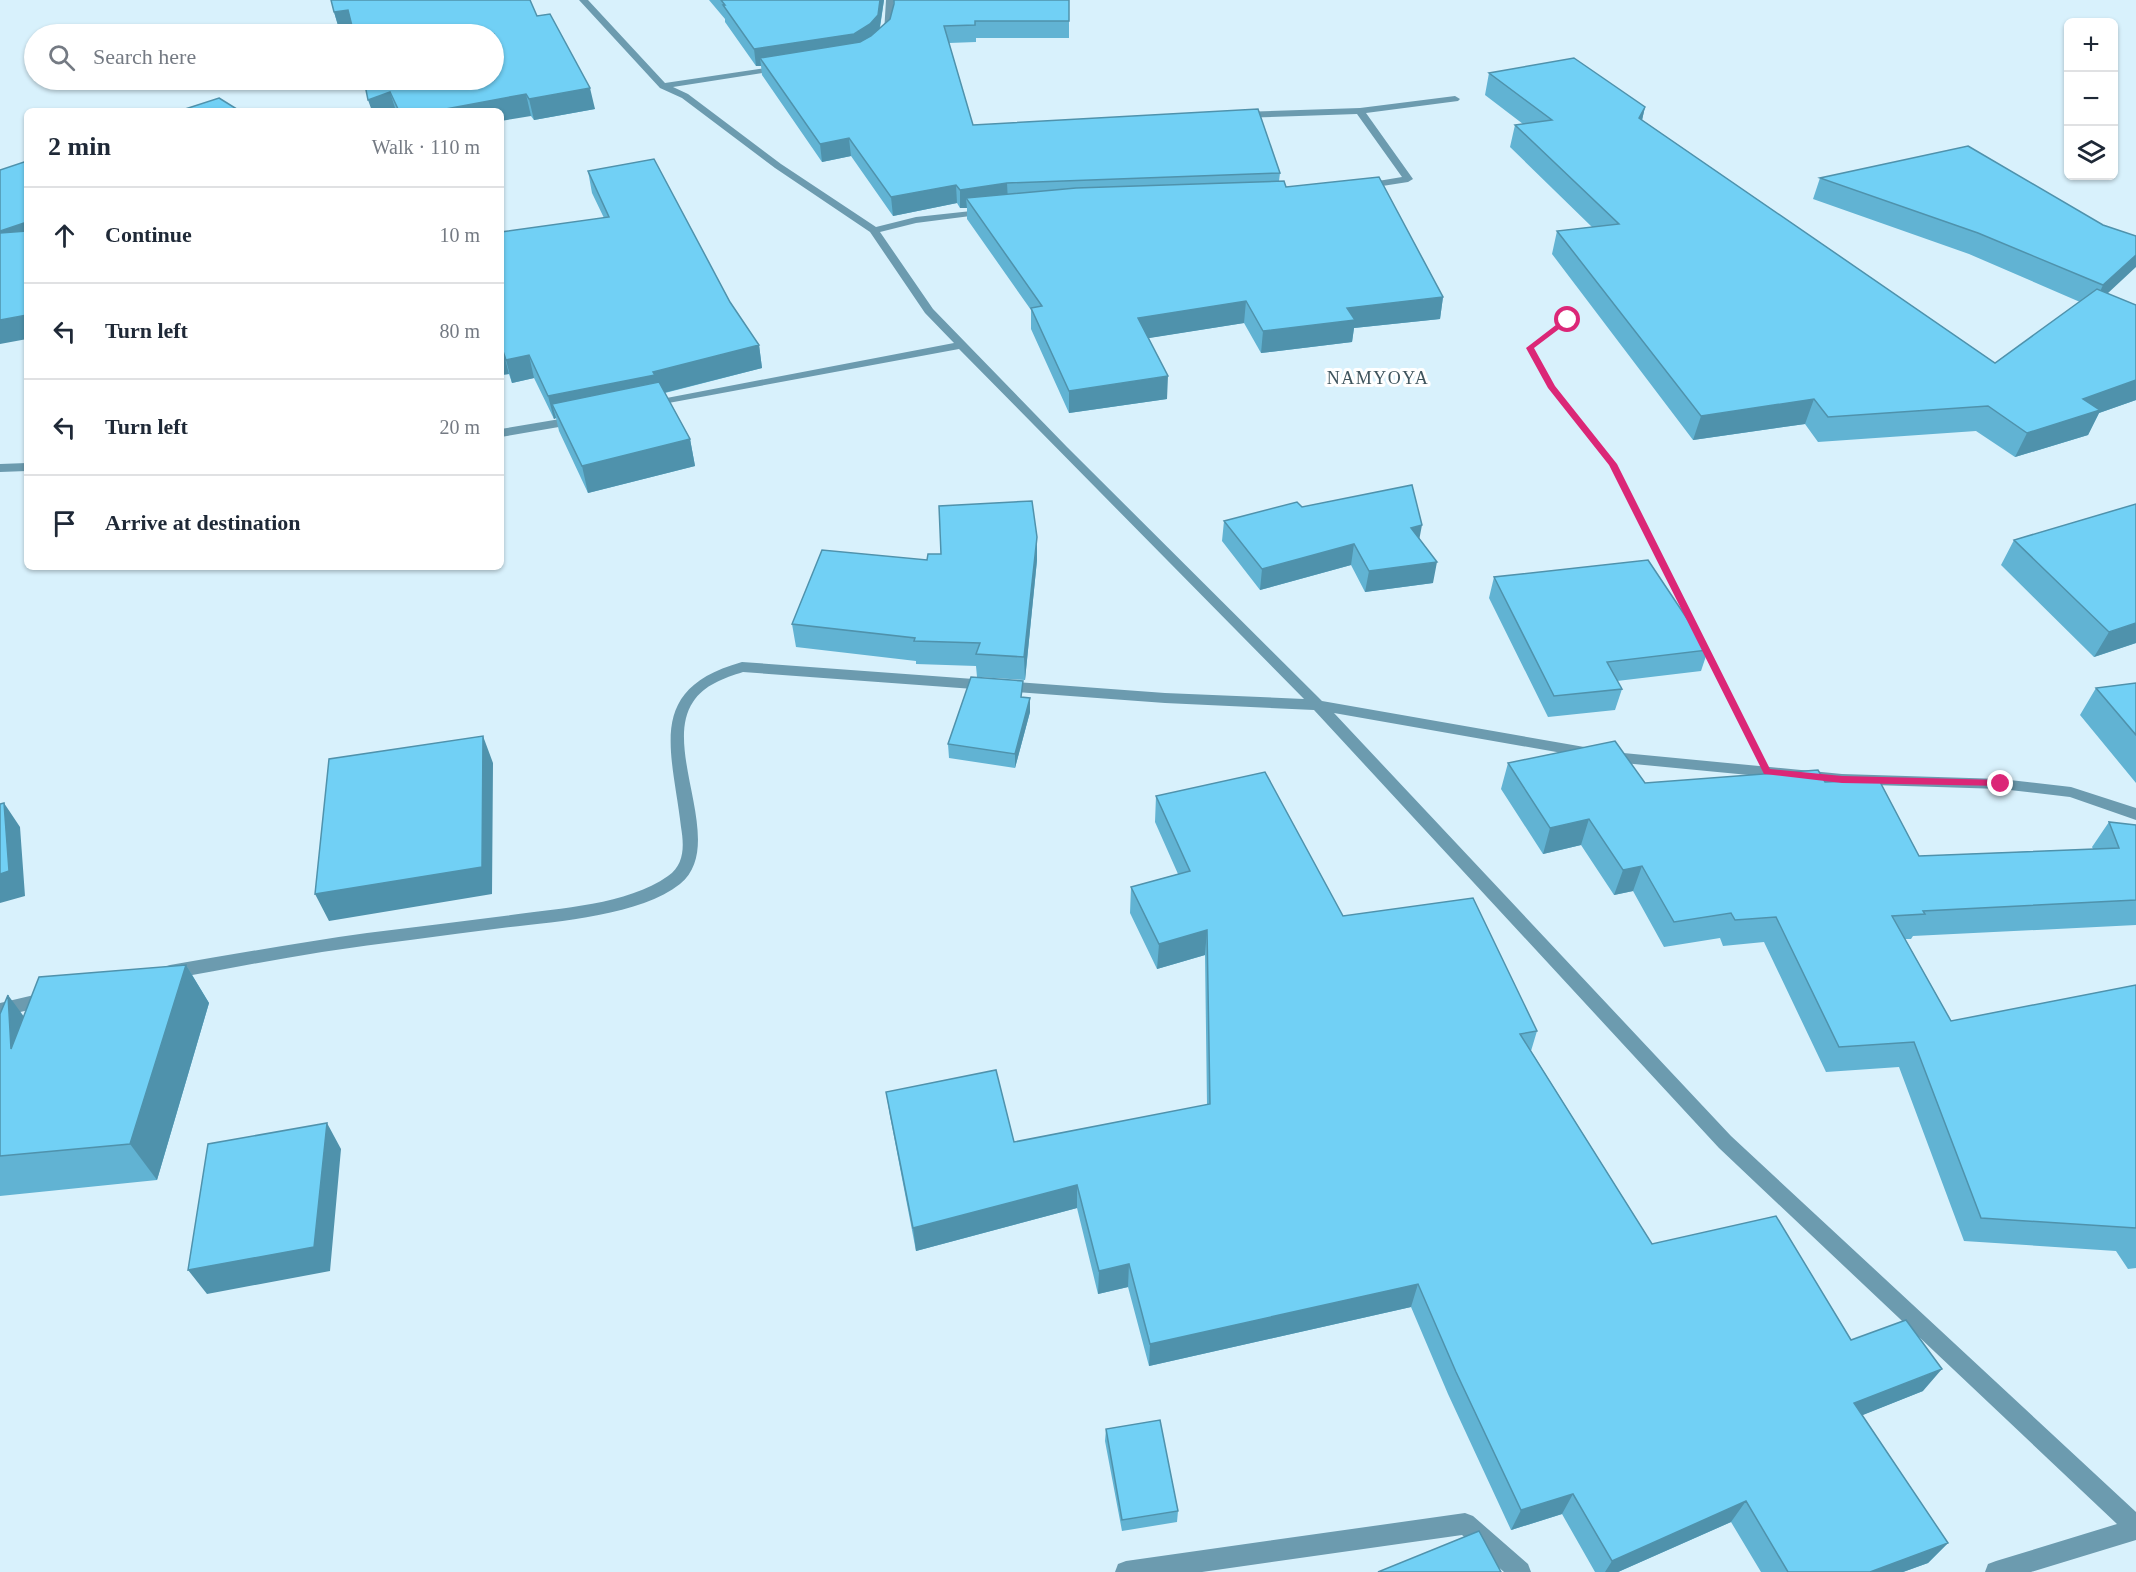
<!DOCTYPE html>
<html lang="en">
<head>
<meta charset="utf-8">
<style>
	body { margin:0; font-family:Georgia,serif; background:#f6f6f7; color:#1f2937 }
	.controls { position:absolute; right:18px; top:18px; display:grid; overflow:hidden; border-radius:9px; box-shadow:0 2px 4px #0004 }
	.controls button { width:54px; height:54px; display:grid; place-items:center; padding:0; border:0; border-bottom:2px solid #e0e1e3; background:#fff; color:#1f2937; font:30px sans-serif }
	.stop { position:absolute; width:18px; height:18px; margin:-14px; border:4px solid #db2777; border-radius:50%; background:#fff }
	.stop.end { background:#db2777; border-color:#fff; box-shadow:0 2px 6px #0008 }
	.list { margin:0; padding:0; list-style:none }
	h2 { display:flex; justify-content:space-between; align-items:center; height:78px; margin:0; padding:0 24px; font-size:26px }
	h2 small { font-size:20px; font-weight:400; color:#747a83 }
	.list li { display:grid; grid-template-columns:39px 1fr auto; gap:18px; align-items:center; box-sizing:border-box; height:96px; padding:0 24px; border-top:2px solid #e0e1e3 }
	.list b { display:block; font-size:22px; white-space:nowrap }
	.list em { font-size:20px; font-style:normal; color:#747a83 }
	.icon { flex:none; width:33px; height:33px; fill:none; stroke:currentColor; stroke-width:2; stroke-linecap:round; stroke-linejoin:round }
	.map { position:relative; flex:none; width:2136px; height:1572px; overflow:hidden }
	.search { position:absolute; background:#fff; box-shadow:0 2px 4px #0004; left:24px; top:24px; width:480px; height:66px; display:flex; align-items:center; gap:15px; box-sizing:border-box; padding:0 21px; border-radius:33px; color:#747a83; font-size:22px }
	.panel { position:absolute; background:#fff; box-shadow:0 2px 4px #0004; left:24px; top:108px; width:480px; height:462px; border-radius:9px }
	.map>svg:first-child { display:block }
</style>
</head>
<body>
<div class="map">
<svg width="2136" height="1572" viewBox="0 0 2136 1572">
	<rect width="100%" height="100%" fill="#d8f1fc"/>
	<g fill="none" stroke-linecap="round" stroke-linejoin="round">
		<path stroke="#98acb5" stroke-width="3" stroke-dasharray="4 2" stroke-linecap="butt" d="M1568,320L1530,348L1551,387L1613,464L1681,601"/>
		<path stroke="#98acb5" stroke-width="4" stroke-dasharray="4.5 3" stroke-linecap="butt" d="M1681,599L1701,640
			M1706,649L1745,728"/>
		<path fill="#6c9baf" fill-rule="evenodd" d="M579,0H588L665,83L785,65V69L782,70L673,87L688,94L781,164L876,227L916,217L990,209V213L986,214L916,223L880,232L933,309L1067,447L1322,701L1613,752L1842,774L2001,779L2071,787L2136,808V820L2070,797L2001,789L1842,784L1613,762L1334,713L1731,1136L2136,1512V1540L2031,1572H1985L1988,1564L1996,1561L2117,1524L1719,1148L1314,710L1165,703L743,672C724,678 704,685 693,702C661,749 728,845 680,884C640,916 552,922 502,928C442,936 382,943 322,952C271,960 221,970 170,979L164,977L162,972L164,967L170,965C236,954 301,942 367,933C415,927 463,921 511,915C560,908 627,905 668,876C685,864 684,845 681,827C672,749 645,689 742,662L1165,693L1304,699L959,349L647,407V403L651,401L954,343L925,313L870,232L775,168L682,98L660,88Z
			M886,0H894L892,34L885,40L881,37L884,33Z
			M1455,96L1460,99L1458,101L1366,113L1413,179L1408,182L1363,189L1360,188V184L1402,177L1357,114L1240,118L1235,115L1240,112L1360,108Z
			M578,416L584,420L582,423L501,437V429Z
			M27,463V471L0,472V464Z
			M47,992L53,994L55,999L53,1004L0,1017V1003Z
			M1465,1513L1473,1516L1528,1564L1531,1572H1504L1462,1535L1202,1572H1115L1118,1564L1126,1561Z"/>
	</g>
	<path fill="#61b3d3" d="M709,0H884L880,28L1069,0V38H976V42L949,43L973,125L1280,173L1279,181L1286,187L1443,297L1440,319L1354,328L1352,342L1261,353L1244,323L1148,338L1167,399L1069,413L1031,329V310L967,219V208H960L957,203L893,216L851,156L822,162L762,75L761,66H756L725,22V19Z
		M334,12L537,16L595,109L534,120L531,116L501,111H372L353,31L340,32Z
		M1489,73L1645,107L1642,120L1995,363L2080,302L1969,254L1813,199L1820,178L2103,225L2107,294L2136,305V400L2099,413L2088,435L2015,457L1976,431L1818,442L1805,424L1693,440L1552,254L1557,231L1592,227L1510,147L1515,125L1523,124L1485,95Z
		M588,171L730,302L759,345L762,368L665,393L690,439L695,466L588,493L559,431L556,418L554,419L534,378L512,383L509,374L501,375V232L604,218L592,193Z
		M2136,504V643L2094,657L2001,565L2014,540Z
		M1302,507L1419,539L1433,583L1365,592L1351,565L1260,590L1222,541L1224,521Z
		M927,560H1037L1025,680L977,677L976,666L916,664V661L796,647L792,624Z
		M1494,577L1708,650L1701,671L1617,681L1622,689L1615,710L1548,717L1489,598Z
		M2136,683V783L2080,715L2096,688Z
		M1023,697L1030,698V712L1015,768L949,758L948,744Z
		M1508,763L1645,783L1825,782L1919,856L2093,849L2092,847L2109,822L2136,825V925L1913,936L1911,939H1905L1951,1021L2136,985V1268L2128,1269L2116,1251L1964,1241L1899,1067L1826,1072L1764,942L1723,946L1720,938L1664,947L1633,891L1614,895L1581,845L1543,854L1501,789Z
		M1156,796L1343,916L1537,1031L1531,1051L1652,1244L1851,1340L1923,1391L1862,1415L1948,1543L1928,1563L1903,1572H1761L1731,1522L1618,1572H1595L1562,1514L1511,1530L1448,1394L1411,1307L1149,1366L1128,1287L1098,1294L1077,1208L916,1251L890,1116L886,1092L1014,1142L1207,1105L1205,955L1157,969L1130,913L1131,887L1178,874L1155,822Z
		M186,965L209,1003L157,1180L0,1196V1014L24,1017Z
		M1106,1429L1178,1511L1177,1522L1122,1531L1105,1441Z"/>
	<path fill="#4f92ac" d="M880,0H884L879,32L871,41L760,58L761,66H756L754,49Z
		M348,10L354,30L340,32L334,12Z
		M590,88L595,109L534,120L529,99Z
		M390,92L396,111H372L368,100Z
		M526,94L531,116L501,121V111H435Z
		M1645,107L1640,129L1639,118Z
		M849,138L851,156L822,162L820,144Z
		M1007,183L1008,202L966,198L967,208H960V190Z
		M956,185L957,203L893,216L891,197Z
		M27,222V247L0,243V231Z
		M2136,255V267L2093,307L2103,285Z
		M1443,297L1440,319L1354,328L1352,342L1261,353L1263,331L1347,308Z
		M1246,301L1244,323L1137,340L1138,318Z
		M27,315V339L0,344V320Z
		M759,345L762,368L659,394L552,404L556,418L554,419L548,396L653,372Z
		M503,351L509,374L501,375V352Z
		M529,355L534,378L512,383L506,360Z
		M1168,376L1167,399L1069,413V391Z
		M2136,380V400L2099,413L2088,435L2015,457L2027,433L2083,399Z
		M1814,399L1805,424L1693,440L1701,416Z
		M690,439L695,466L588,493L582,466Z
		M1422,525L1418,546L1411,528Z
		M1037,537V560L1025,680L1024,657Z
		M1354,544L1351,565L1260,590L1262,569Z
		M1437,562L1433,583L1365,592L1369,571Z
		M2136,623V643L2094,657L2109,632Z
		M1030,698V712L1015,768V754Z
		M483,736L493,763L492,894L329,921L315,894Z
		M4,803L20,827L25,896L0,903V874Z
		M1589,819L1581,845L1543,854L1550,828Z
		M1642,866L1633,891L1614,895L1623,870Z
		M1207,930L1205,955L1157,969L1159,944Z
		M186,965L209,1003L157,1180L130,1144Z
		M8,995L36,1033L11,1049Z
		M327,1123L341,1149L330,1271L207,1294L188,1270Z
		M1077,1185V1208L916,1251L913,1228Z
		M1129,1264L1128,1287L1098,1294L1099,1271Z
		M1418,1284L1411,1307L1149,1366L1150,1344Z
		M1942,1369L1923,1391L1838,1425L1854,1403Z
		M1573,1494L1562,1514L1511,1530L1521,1510Z
		M1746,1501L1731,1522L1618,1572H1605L1612,1561Z
		M1948,1543L1928,1563L1903,1572H1870Z"/>
	<path fill="#71d0f5" stroke="#4f92ac" stroke-width="1.5" d="M331,0H530L537,16L550,14L590,88L529,99L526,94L435,111H399L390,92L368,100L364,80H494V34H354L348,10L334,12Z
		M721,0H880L878,15L870,24L854,34L754,49L723,5H725Z
		M894,0H1069V21H975V25L944,26L973,125L1258,109L1280,173L1007,183L960,190L956,185L891,197L849,138L820,144L760,58L860,42L871,36L890,19L894,4Z
		M1574,58L1645,107L1639,118L1995,363L2097,289L2136,305V380L2083,399L2100,410L2027,433L1988,406L1828,417L1814,399L1701,416L1557,231L1619,224L1515,125L1552,120L1489,73Z
		M219,98L240,111H179Z
		M1968,146L2103,225L2136,236V255L2103,285L1978,233L1820,178Z
		M654,159L730,302L759,345L653,372L655,375L548,396L529,355L506,360L503,351L501,352V232L609,217L588,171Z
		M27,161V222L0,231V170Z
		M1379,177L1443,297L1347,308L1355,320L1263,331L1246,301L1138,318L1168,376L1069,391L1031,308L1042,306L966,198L1076,188L1284,181L1286,187Z
		M27,231V315L0,320V233Z
		M659,382L690,439L582,466L552,404Z
		M1412,485L1422,525L1411,528L1437,562L1369,571L1354,544L1262,569L1224,521L1297,502L1302,507Z
		M1032,501L1037,537L1024,657L976,654L980,643L914,641L915,638L792,624L822,550L927,560L928,554H941L939,506Z
		M2136,504V623L2109,632L2014,540Z
		M1648,560L1708,650L1607,662L1622,689L1554,696L1494,577Z
		M971,677L1023,681L1021,697L1030,698L1015,754L948,744Z
		M2136,683V735L2096,688Z
		M483,736L482,867L315,894L329,759Z
		M1615,741L1645,783L1818,770L1825,782L1879,780L1919,856L2119,848L2109,822L2136,825V900L1923,911L1925,914L1892,916L1951,1021L2136,985V1228L1981,1218L1914,1042L1839,1047L1776,917L1735,920L1731,913L1674,922L1642,866L1623,870L1589,819L1550,828L1508,763Z
		M1265,772L1343,916L1473,898L1537,1031L1520,1034L1652,1244L1776,1216L1851,1340L1906,1320L1942,1369L1854,1403L1948,1543L1870,1572H1788L1746,1501L1612,1561L1573,1494L1521,1510L1456,1372L1418,1284L1150,1344L1129,1264L1099,1271L1077,1185L913,1228L886,1092L996,1070L1014,1142L1210,1104L1207,930L1159,944L1131,887L1190,871L1156,796Z
		M4,803L9,871L0,874V804Z
		M186,965L130,1144L0,1156V1014L8,995L11,1049L39,977Z
		M327,1123L314,1247L188,1270L208,1144Z
		M1160,1420L1178,1511L1122,1520L1106,1429Z
		M1479,1531L1501,1572H1378Z"/>
	<path fill="#db2777" d="M1565,318L1571,320L1534,348L1555,386L1617,464L1770,769L1842,776L2001,780L2006,784L2004,786L1842,783L1764,774L1609,465L1548,388L1526,348Z"/>
	<g text-anchor="middle" stroke-width="6" stroke-linejoin="round" paint-order="stroke">
		<g font-size="18" letter-spacing="1.5" fill="#3e545d" stroke="#fff">
			<text x="1378" y="384">NAMYOYA</text>
		</g>
	</g>
</svg>
<div class="controls">
<button>+</button>
<button>−</button>
<button><svg class="icon" aria-label="layers" viewBox="0 0 24 24"><path d="M12 4l9 5-9 5-9-5zM3 14l9 5 9-5"/></svg></button>
</div>
<div class="stop" style="left:1568px;top:320px"></div>
<div class="stop end" style="left:2001px;top:784px"></div>
<div class="search"><svg class="icon" aria-label="search" viewBox="0 0 24 24"><circle cx="10" cy="10" r="6"/><path d="M15 15l6 6"/></svg>Search here</div>
<section class="panel">
<h2>2 min<small>Walk · 110 m</small></h2>
<ul class="list">
<li><svg class="icon" aria-label="ahead" viewBox="0 0 24 24"><path d="M12 20V5M6 11l6-6 6 6"/></svg><div><b>Continue</b></div><em>10 m</em></li>
<li><svg class="icon" aria-label="left" viewBox="0 0 24 24"><path d="M17 20v-9H6M10 6l-5 5 5 5"/></svg><div><b>Turn left</b></div><em>80 m</em></li>
<li><svg class="icon" aria-label="left" viewBox="0 0 24 24"><path d="M17 20v-9H6M10 6l-5 5 5 5"/></svg><div><b>Turn left</b></div><em>20 m</em></li>
<li><svg class="icon" aria-label="arrive" viewBox="0 0 24 24"><path d="M6 21V4h12l-3 4 3 4H6"/></svg><div><b>Arrive at destination</b></div></li>
</ul>
</section>
</div>
</body>
</html>
